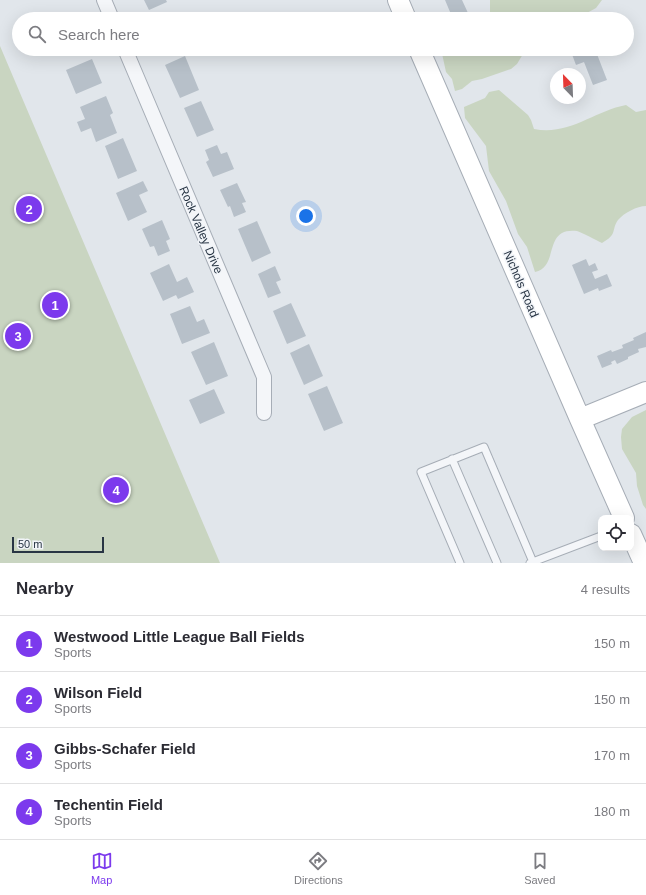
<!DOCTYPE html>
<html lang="en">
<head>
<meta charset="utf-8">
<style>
	body { margin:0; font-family:Arial,sans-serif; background:#f2f2f3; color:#2b2b33 }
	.controls { position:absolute; right:12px; bottom:12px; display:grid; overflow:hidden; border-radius:8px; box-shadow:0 4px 16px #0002 }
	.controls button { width:36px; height:36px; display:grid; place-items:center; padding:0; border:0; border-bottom:1px solid #e1e1e2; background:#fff; color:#2b2b33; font:20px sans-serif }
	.compass { position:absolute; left:550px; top:68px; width:36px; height:36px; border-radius:50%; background:#fff; box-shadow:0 4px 16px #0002; rotate:337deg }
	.scale { position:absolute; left:12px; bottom:10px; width:92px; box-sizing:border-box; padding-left:4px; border:2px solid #283544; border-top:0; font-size:11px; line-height:14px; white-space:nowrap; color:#283544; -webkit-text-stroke:3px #f1f4f8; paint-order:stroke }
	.you { position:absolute; left:306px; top:216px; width:14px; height:14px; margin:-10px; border:3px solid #fff; border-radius:50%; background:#1a73e8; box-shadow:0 0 0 6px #1a73e833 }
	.badge { display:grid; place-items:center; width:26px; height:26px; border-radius:50%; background:#7c3aed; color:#fff; font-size:13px; font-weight:700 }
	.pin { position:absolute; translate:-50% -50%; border:2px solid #fff; box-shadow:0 1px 4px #0006 }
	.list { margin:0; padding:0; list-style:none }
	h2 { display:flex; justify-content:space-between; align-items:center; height:52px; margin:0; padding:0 16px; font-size:17px }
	h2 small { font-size:13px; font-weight:400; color:#7c7c81 }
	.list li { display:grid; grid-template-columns:26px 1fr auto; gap:12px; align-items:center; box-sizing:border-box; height:56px; padding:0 16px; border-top:1px solid #e1e1e2 }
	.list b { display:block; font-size:15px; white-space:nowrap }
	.list p { margin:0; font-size:13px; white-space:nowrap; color:#7c7c81 }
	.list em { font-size:13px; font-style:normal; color:#7c7c81 }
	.icon { flex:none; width:22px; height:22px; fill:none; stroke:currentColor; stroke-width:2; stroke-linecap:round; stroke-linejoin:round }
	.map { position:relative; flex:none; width:646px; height:563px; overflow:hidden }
	.search { position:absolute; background:#fff; box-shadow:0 4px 16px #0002; left:12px; right:12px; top:12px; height:44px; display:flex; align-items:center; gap:10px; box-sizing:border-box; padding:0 14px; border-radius:22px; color:#7c7c81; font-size:15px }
	.sheet { height:276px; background:#fff }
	nav { display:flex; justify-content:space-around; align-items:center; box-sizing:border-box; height:56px; border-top:1px solid #e1e1e2; background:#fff; font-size:11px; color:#7c7c81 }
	nav a { display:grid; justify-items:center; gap:2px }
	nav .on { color:#7c3aed }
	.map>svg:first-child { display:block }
</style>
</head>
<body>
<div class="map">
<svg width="646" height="563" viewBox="0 0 646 563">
	<rect width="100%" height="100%" fill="#e1e6eb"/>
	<path fill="#c9d5c1" d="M490,0H602L596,8L576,19H488L490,16Z
		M0,46L220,563H0Z
		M441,49H526L517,64L511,69L482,79L472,81L462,89L455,91L452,79L446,72Z
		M499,90L528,115L531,120L534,129C569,136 594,111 626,105L636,112L646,110V206C637,206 624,213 618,220C611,230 618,234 602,243C596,240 581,232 577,231C542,227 560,267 535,272L527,247L518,234L506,201L489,171L486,146L465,118L464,107L485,98L489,92Z
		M646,410V509L643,505L637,486L636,473L622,449L621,437L622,429L632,417Z"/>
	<path fill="#b7c0c9" d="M144,0H166L167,2L149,10Z
		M445,0H462L468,13L453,19Z
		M158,49H174L161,55Z
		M570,49H595L607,80L593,85L584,62L576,65Z
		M185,56L199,90L180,98L165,65Z
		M92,59L102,83L76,94L66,70Z
		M106,96L113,113L110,115L117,133L96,142L91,128L81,132L77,122L85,119L80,107Z
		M201,101L214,130L197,137L184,108Z
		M123,138L137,171L118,179L105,146Z
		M217,145L221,154L227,152L234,169L213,177L206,162L209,160L205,150Z
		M143,181L148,191L139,195L147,212L128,221L116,193Z
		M237,183L246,202L242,203L246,212L234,217L230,206L228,207L220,190Z
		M162,220L170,239L166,241L170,251L158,256L154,246L150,247L142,229Z
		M257,221L271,253L252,262L238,229Z
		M586,259L589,266L595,263L598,270L592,272L595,279L607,274L612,286L599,291L598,288L584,294L572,265Z
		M169,264L177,282L187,277L194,292L178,299L176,295L163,301L150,273Z
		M275,266L281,280L276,282L281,293L268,298L258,274Z
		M291,303L306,336L287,344L273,311Z
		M190,306L197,322L204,319L210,333L182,344L170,314Z
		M646,332V347L638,349L639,352L628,357V359L617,364L615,360L611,362L612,364L602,368L597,356L611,350L612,352L623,348L622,345L634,340L633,338Z
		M214,342L228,376L206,385L191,352Z
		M309,344L323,376L304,385L290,353Z
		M327,386L343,423L324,431L308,394Z
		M214,389L225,413L200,424L189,400Z"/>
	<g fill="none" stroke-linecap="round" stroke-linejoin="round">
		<defs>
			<path id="lane" d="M452,459L497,563
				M460,563L421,472L484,447L533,562
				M530,563L601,536"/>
			<path id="street" d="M104,0L112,19
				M125,49L264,377V413"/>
			<path id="secondary" d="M398,0L406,19
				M419,49L580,419L624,518
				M580,419L646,392
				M631,534L644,563"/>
		</defs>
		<use href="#lane" stroke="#a6adb6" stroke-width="9"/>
		<use href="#street" stroke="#a6adb6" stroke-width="16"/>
		<use href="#secondary" stroke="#a6adb6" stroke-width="22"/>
		<use href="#lane" stroke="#f4f6f9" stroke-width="7"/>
		<use href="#street" stroke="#f4f6f9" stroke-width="14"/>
		<use href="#secondary" stroke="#fff" stroke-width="20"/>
	</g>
	<g text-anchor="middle" stroke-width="3" stroke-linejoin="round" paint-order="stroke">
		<g font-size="12" fill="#283544" stroke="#f1f4f8">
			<text transform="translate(201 230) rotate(67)" y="4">Rock Valley Drive</text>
			<text transform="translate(521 284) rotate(67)" y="4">Nichols Road</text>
		</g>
	</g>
</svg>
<div class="controls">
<button><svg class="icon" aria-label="locate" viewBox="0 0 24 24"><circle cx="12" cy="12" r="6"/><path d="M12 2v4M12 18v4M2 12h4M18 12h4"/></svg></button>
</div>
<svg class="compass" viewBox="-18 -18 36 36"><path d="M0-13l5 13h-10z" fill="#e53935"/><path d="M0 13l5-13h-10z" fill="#7c7c81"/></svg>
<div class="scale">50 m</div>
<div class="you"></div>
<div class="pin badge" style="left:55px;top:305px">1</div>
<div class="pin badge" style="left:29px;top:209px">2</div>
<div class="pin badge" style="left:18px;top:336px">3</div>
<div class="pin badge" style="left:116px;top:490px">4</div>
<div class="search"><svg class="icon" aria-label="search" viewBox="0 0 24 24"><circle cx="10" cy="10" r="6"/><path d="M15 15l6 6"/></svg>Search here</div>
</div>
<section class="sheet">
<h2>Nearby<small>4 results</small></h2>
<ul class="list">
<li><span class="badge">1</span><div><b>Westwood Little League Ball Fields</b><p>Sports</p></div><em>150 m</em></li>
<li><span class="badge">2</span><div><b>Wilson Field</b><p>Sports</p></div><em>150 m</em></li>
<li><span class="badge">3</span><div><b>Gibbs-Schafer Field</b><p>Sports</p></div><em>170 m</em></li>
<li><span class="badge">4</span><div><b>Techentin Field</b><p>Sports</p></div><em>180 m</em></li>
</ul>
</section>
<nav>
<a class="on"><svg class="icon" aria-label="map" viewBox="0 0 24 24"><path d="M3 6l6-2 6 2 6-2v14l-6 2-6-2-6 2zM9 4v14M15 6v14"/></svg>Map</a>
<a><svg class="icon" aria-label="directions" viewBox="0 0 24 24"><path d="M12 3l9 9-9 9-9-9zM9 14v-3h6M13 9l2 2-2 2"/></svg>Directions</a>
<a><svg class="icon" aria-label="saved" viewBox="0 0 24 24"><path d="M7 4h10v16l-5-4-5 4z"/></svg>Saved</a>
</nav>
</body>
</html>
